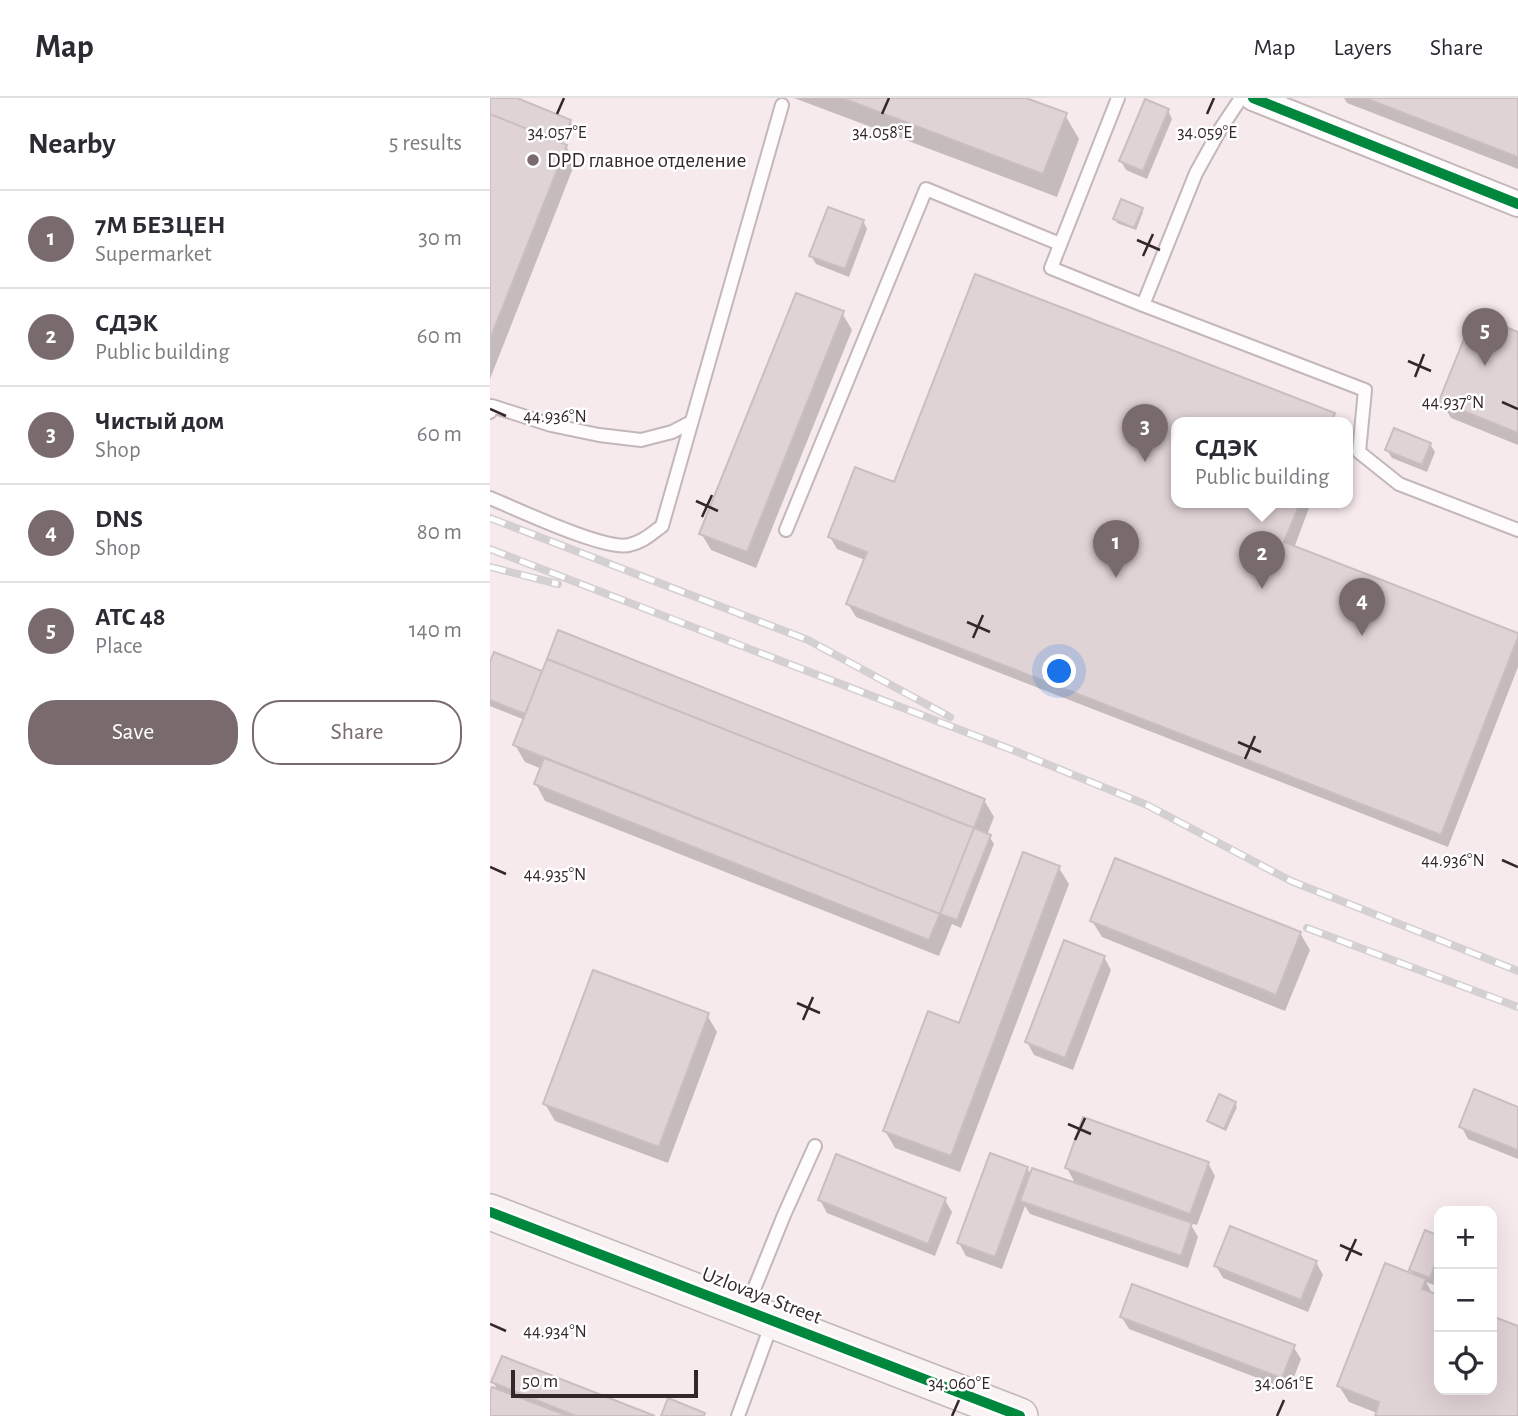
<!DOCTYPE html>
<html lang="en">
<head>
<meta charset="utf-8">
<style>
	body { margin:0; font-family:"Alegreya Sans",sans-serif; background:#f2f2f3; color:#2b2b33 }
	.controls { position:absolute; right:21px; bottom:21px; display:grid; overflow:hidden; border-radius:14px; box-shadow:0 7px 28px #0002 }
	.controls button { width:63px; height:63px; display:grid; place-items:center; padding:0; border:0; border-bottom:2px solid #e1e1e2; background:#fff; color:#2b2b33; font:35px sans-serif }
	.scale { position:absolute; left:21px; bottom:18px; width:187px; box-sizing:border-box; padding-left:7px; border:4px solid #352729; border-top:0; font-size:19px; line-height:24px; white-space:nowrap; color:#352729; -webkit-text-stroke:5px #fff; paint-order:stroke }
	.you { position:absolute; left:570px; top:574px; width:24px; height:24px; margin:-18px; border:5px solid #fff; border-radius:50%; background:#1a73e8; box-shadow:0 0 0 10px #1a73e833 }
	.badge { display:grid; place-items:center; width:46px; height:46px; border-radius:50%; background:#796b6d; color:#fff; font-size:23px; font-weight:700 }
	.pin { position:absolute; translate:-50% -58px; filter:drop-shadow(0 2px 4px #0008) }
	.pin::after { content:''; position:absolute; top:37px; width:24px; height:21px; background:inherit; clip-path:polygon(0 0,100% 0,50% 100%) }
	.popup { position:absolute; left:681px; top:319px; width:182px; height:91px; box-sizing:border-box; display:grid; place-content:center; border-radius:14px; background:#fff; filter:drop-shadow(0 2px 5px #0005); font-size:23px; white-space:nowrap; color:#7c7c81 }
	.popup b { font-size:26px; color:#2b2b33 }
	.popup::after { content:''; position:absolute; left:50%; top:100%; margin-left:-14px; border:14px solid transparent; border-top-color:#fff }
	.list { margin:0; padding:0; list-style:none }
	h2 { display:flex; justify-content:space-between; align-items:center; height:91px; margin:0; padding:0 28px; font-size:30px }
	h2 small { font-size:23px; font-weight:400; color:#7c7c81 }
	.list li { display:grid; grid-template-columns:46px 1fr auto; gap:21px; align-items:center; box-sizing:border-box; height:98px; padding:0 28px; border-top:2px solid #e1e1e2 }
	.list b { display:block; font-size:26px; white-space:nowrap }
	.list p { margin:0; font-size:23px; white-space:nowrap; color:#7c7c81 }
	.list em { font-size:23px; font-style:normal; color:#7c7c81 }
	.actions { display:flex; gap:14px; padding:21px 28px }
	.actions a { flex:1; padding:16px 0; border:2px solid #796b6d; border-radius:28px; text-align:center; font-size:24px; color:#796b6d }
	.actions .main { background:#796b6d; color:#fff }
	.icon { flex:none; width:38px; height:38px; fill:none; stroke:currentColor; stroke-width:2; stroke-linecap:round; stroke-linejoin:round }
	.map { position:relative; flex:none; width:1028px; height:1318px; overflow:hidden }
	header { display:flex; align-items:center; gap:42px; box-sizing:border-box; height:98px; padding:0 35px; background:#fff; border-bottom:2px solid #e1e1e2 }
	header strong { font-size:33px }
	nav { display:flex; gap:38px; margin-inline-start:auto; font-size:24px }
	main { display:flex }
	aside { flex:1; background:#fff }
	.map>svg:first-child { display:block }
</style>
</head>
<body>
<header>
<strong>Map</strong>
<nav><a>Map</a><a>Layers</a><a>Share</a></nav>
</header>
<main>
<aside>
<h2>Nearby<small>5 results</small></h2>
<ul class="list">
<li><span class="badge">1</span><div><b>7М БЕЗЦЕН</b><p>Supermarket</p></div><em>30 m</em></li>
<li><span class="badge">2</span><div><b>СДЭК</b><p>Public building</p></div><em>60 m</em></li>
<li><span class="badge">3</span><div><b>Чистый дом</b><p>Shop</p></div><em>60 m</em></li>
<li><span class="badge">4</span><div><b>DNS</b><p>Shop</p></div><em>80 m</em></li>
<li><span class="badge">5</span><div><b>АТС 48</b><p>Place</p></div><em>140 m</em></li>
</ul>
<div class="actions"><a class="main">Save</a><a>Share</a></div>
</aside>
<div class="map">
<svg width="1028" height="1318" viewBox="0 0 1028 1318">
	<rect width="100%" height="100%" fill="#f7eaec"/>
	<path fill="#0003" d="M0,0H22L80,23L82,26L73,47L76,48L85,65L0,281Z
		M304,0H531L575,17L589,41L567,99Z
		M854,0H1028V71L857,5Z
		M678,12L682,21L657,81L636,72L631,63Z
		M651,111L653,114L646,132L627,125L625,121Z
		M373,123L377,131L359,179L326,166L321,158Z
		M486,178L843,317L848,325H686V405H821L804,450L1028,537V569L958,749L366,519L358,506L375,462L347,451L340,439L405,387Z
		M352,215L362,232L266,470L221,452L211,435Z
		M1028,235V347L961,320L951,303Z
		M940,346L945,354L937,374L902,360L897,352Z
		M0,569L51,575L52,577L494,702L504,719L497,737L499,738L504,746L471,830L462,826L449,858L55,703L46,686L52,671L35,664L25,647L35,622L0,608Z
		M569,770L579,786L470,1074L405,1050L395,1033L470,927Z
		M602,823L810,835L820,852L795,913L612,839Z
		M614,859L621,872L583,972L544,957L537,944Z
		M217,917L227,934L178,1065L65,1023L55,1006Z
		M745,1005L747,1009L736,1033L721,1026L719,1023Z
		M1028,1011V1061L978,1041L971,1028Z
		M718,1065L725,1078L707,1127L700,1125L708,1139L698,1170L540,1116L535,1108L512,1171L476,1158L469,1145L537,1070L541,1077L586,1087L577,1070Z
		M330,1102H455L462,1114L445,1158L337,1115Z
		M936,1134L949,1140V1174L944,1187L936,1184L943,1197L949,1199V1292H1002V1219L1028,1230V1318H886L887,1315L859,1304L849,1288L925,1178L921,1172Z
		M826,1164L833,1177L818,1214L733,1180L726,1168Z
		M631,1218L803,1248L811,1261L799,1292L639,1231Z
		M3,1284L160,1318H0V1301L9,1294Z"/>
	<path fill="#e0d3d5" stroke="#cabec0" stroke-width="2" d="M0,0H27L81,22L72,45L0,16Z
		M352,0H536L577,15L553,76Z
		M875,0H1028V59Z
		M655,1L679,11L653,73L629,63Z
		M0,16L77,47L0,241Z
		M631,101L653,110L644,130L623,121Z
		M338,109L374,122L355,171L319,158Z
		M485,176L845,315L841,325H686V405H810L794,444L1028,535V539L951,737L356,506L377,454L338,439L365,369L404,384Z
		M306,195L354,213L257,454L209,436Z
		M984,216L1028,234V335L949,303Z
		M904,330L941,345L932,367L895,352Z
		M68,532L495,701L484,730L57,561Z
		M4,554L52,573L35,616L0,602V564Z
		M57,561L484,730L450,816L23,647Z
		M54,660L450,816L439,842L44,686Z
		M484,730L501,737L467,822L450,816Z
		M533,754L570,768L461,1058L393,1033L438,913L469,925Z
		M625,760L811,834L786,897L600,823Z
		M574,842L615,858L575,960L535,944Z
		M103,872L219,915L169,1049L53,1006Z
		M984,991L1028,1009V1052L969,1029Z
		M729,996L746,1004L734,1031L717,1023Z
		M593,1019L719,1064L700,1116L575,1070Z
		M500,1055L538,1069L505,1159L467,1145Z
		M346,1056L456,1100L438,1146L328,1102Z
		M542,1070L702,1125L691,1158L530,1103Z
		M740,1128L827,1163L811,1202L724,1168Z
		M935,1132L949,1138V1155L940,1180L919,1172Z
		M895,1165L936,1181L932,1191L949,1197V1292H1002V1218L1028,1228V1318H885L889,1304L847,1288Z
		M642,1186L805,1247L792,1280L630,1219Z
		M12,1258L165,1318H86L1,1284Z
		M2,1289L78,1318H0V1296Z
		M178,1300L215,1315L214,1318H171Z"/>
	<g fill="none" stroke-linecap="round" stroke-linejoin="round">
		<defs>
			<path id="lane" d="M628,0L561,170L653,207
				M751,0L731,30L706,75L653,207L875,292L869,354L909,386L1028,432
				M0,314L2,308L61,327L109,337L151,342L182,334L201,324
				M0,400C27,411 115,453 139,447C153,444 161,436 172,428L292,7
				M296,432L436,91L570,146
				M256,1211L294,1117L325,1048
				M248,1318L282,1225"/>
			<path id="street" d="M763,0L1028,106"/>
			<path id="secondary" d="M0,1114L530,1318"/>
		</defs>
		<use href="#lane" stroke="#c3b7b9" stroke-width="16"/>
		<use href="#street" stroke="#c3b7b9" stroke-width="28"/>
		<use href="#secondary" stroke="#c3b7b9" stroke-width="38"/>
		<use href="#lane" stroke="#fefcfc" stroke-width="12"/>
		<use href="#street" stroke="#fefcfc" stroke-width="24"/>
		<use href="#secondary" stroke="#f9f3f4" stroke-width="35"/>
		<defs>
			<path id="rail" d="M0,420L318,542L460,619
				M0,451L525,653L657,707L801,783L1028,873
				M0,469L68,486
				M817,830L1028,909"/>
		</defs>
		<use href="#rail" stroke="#d4d0d1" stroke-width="8"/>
		<use href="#rail" stroke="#fff" stroke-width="5" stroke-dasharray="16" stroke-linecap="butt"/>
		<defs>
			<path id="cycleway" d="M763,0L1028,106
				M0,1114L530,1318"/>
		</defs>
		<use href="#cycleway" stroke="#fff" stroke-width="15"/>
		<use href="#cycleway" stroke="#00873e" stroke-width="10"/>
	</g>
	<path fill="none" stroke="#352729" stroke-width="2.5" d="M67,16L74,0M392,16L399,0M717,16L724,0M647,142L670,152M653,158L663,136M918,263L941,273M925,279L934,256M1012,304L1028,311M0,311L16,318M206,403L228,413M212,419L222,397M477,524L500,534M483,540L493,517M748,644L771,654M755,661L765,638M1012,762L1028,769M0,769L16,776M307,905L330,915M313,922L323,899M578,1026L601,1036M585,1042L595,1020M850,1147L872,1157M856,1163L866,1141M0,1226L16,1233M462,1318L469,1302M787,1318L794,1302"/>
	<circle fill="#796b6d" stroke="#fff" stroke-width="2.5" cx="43" cy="62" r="7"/>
	<g text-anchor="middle" stroke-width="5" stroke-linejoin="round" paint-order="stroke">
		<g font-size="21" fill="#352729" stroke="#fff" text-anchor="start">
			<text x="57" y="69">DPD главное отделение</text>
		</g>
		<g font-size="21" fill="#352729" stroke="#fff">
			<text transform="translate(272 1197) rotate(21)" y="7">Uzlovaya Street</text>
		</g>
	</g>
	<g font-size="18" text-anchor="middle" fill="#352729" stroke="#fff" stroke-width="5" stroke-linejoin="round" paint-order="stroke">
		<text x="392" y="40">34.058°E</text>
		<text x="717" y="40">34.059°E</text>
		<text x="67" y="40">34.057°E</text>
		<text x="963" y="310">44.937°N</text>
		<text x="65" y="324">44.936°N</text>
		<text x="963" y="768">44.936°N</text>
		<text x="65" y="782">44.935°N</text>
		<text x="65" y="1239">44.934°N</text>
		<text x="469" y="1291">34.060°E</text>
		<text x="794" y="1291">34.061°E</text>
	</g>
</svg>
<div class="controls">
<button>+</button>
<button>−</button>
<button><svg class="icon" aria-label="locate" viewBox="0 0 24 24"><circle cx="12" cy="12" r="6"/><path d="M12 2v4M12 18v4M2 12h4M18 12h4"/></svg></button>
</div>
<div class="scale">50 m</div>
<div class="you"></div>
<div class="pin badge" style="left:626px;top:480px">1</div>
<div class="pin badge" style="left:772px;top:491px">2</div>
<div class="popup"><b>СДЭК</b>Public building</div>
<div class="pin badge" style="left:655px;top:364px">3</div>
<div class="pin badge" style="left:872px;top:538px">4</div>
<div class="pin badge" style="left:995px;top:268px">5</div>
</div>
</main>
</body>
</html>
